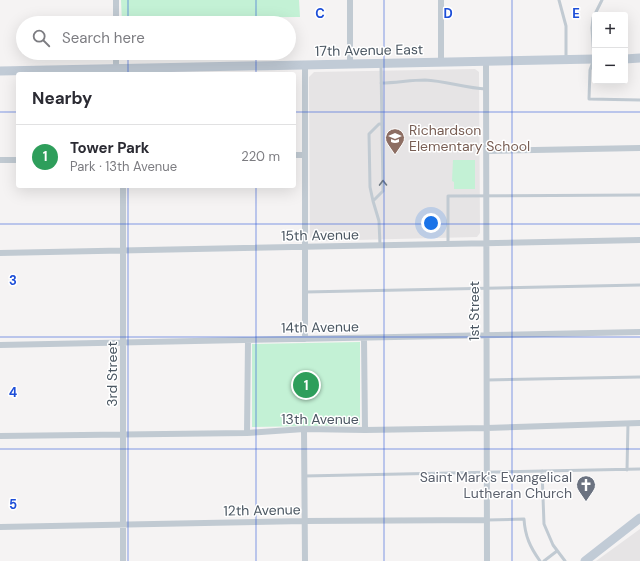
<!DOCTYPE html>
<html lang="en">
<head>
<meta charset="utf-8">
<style>
	body { margin:0; font-family:"DM Sans",sans-serif; background:#f2f2f3; color:#2b2b33 }
	.controls { position:absolute; right:12px; top:12px; display:grid; overflow:hidden; border-radius:4px; box-shadow:0 4px 16px #0002 }
	.controls button { width:36px; height:36px; display:grid; place-items:center; padding:0; border:0; border-bottom:1px solid #e1e1e2; background:#fff; color:#2b2b33; font:20px sans-serif }
	.you { position:absolute; left:431px; top:223px; width:14px; height:14px; margin:-10px; border:3px solid #fff; border-radius:50%; background:#1a73e8; box-shadow:0 0 0 6px #1a73e833 }
	.badge { display:grid; place-items:center; width:26px; height:26px; border-radius:50%; background:#1a73e8; color:#fff; font-size:13px; font-weight:700 }
	.pin { position:absolute; translate:-50% -50%; border:2px solid #fff; box-shadow:0 1px 4px #0006 }
	.list { margin:0; padding:0; list-style:none }
	h2 { display:flex; justify-content:space-between; align-items:center; height:52px; margin:0; padding:0 16px; font-size:17px }
	h2 small { font-size:13px; font-weight:400; color:#7c7c81 }
	.list li { display:grid; grid-template-columns:26px 1fr auto; gap:12px; align-items:center; box-sizing:border-box; height:64px; padding:0 16px; border-top:1px solid #e1e1e2 }
	.list b { display:block; font-size:15px; white-space:nowrap }
	.list p { margin:0; font-size:13px; white-space:nowrap; color:#7c7c81 }
	.list em { font-size:13px; font-style:normal; color:#7c7c81 }
	.icon { flex:none; width:22px; height:22px; fill:none; stroke:currentColor; stroke-width:2; stroke-linecap:round; stroke-linejoin:round }
	.map { position:relative; flex:none; width:640px; height:561px; overflow:hidden }
	.search { position:absolute; background:#fff; box-shadow:0 4px 16px #0002; left:16px; top:16px; width:280px; height:44px; display:flex; align-items:center; gap:10px; box-sizing:border-box; padding:0 14px; border-radius:22px; color:#7c7c81; font-size:15px }
	.panel { position:absolute; background:#fff; box-shadow:0 4px 16px #0002; left:16px; top:72px; width:280px; height:116px; border-radius:4px }
	.map>svg:first-child { display:block }
</style>
</head>
<body>
<div class="map">
<svg width="640" height="561" viewBox="0 0 640 561">
	<rect width="100%" height="100%" fill="#f5f3f3"/>
	<path fill="#e6e4e5" d="M475,69L479,72L480,233L477,237L314,241L310,237L309,77L314,72Z
		M640,529V561H596Z"/>
	<path fill="#c3f1d5" d="M121,0H299L300,17L175,18V23H122Z
		M453,160H475V189H454V182L452,181Z
		M360,342V425L252,427V344Z"/>
	<g fill="none" stroke-linecap="round" stroke-linejoin="round">
		<path stroke="#c1cad2" stroke-width="3" d="M559,0L566,26V58
			M602,0L593,18L592,28L594,59L590,70L589,99L640,100
			M381,83C396,83 410,80 425,80C446,81 465,88 486,89
			M373,201L370,187L369,134L379,124H382
			M448,244V196L640,195
			M380,245L379,221L373,201L383,191L381,64
			M305,292L640,285
			M487,380L640,377
			M627,470L628,423
			M542,471L544,524L553,545L565,561
			M304,476L640,469
			M487,520L524,519C525,536 530,547 540,561
			M544,561L557,551"/>
		<path stroke="#c1cad2" stroke-width="6" d="M116,0V23
			M350,0V64
			M441,0V62
			M116,53V69
			M486,61L487,561
			M305,65V339
			M487,151L640,148
			M294,155H305
			M0,160H18
			M0,253L640,240
			M364,338L365,430
			M0,345L640,332
			M304,429L305,561
			M247,433L248,341
			M0,436L247,433L304,429L365,430L487,428L640,423
			M0,527L304,521L487,520
			M123,561V186"/>
		<path stroke="#c1cbd6" stroke-width="9" d="M625,59L640,58
			M0,71L595,59
			M585,561L640,518"/>
	</g>
	<defs><path id="oneway-chevron" d="M-2-3.5L2.5 0L-2 3.5" fill="none" stroke-width="1.6" stroke-linecap="round" stroke-linejoin="round"/></defs>
	<use stroke="#6e7983" href="#oneway-chevron" transform="translate(383 183) rotate(-91)"/>
	<path fill="none" stroke="#1d4ed8" stroke-width="1" stroke-opacity="0.55" d="M128,0V23M256,0V23M384,0V561M512,0V561M128,53V74M256,53V74M0,112H18M294,112H640M128,186V561M256,186V561M0,224H640M0,337H640M0,449H640"/>
	<defs>
		<symbol id="school-pin" viewBox="-11 -11 22 30"><path d="M0 17L-7.5 6A9.5 9.5 0 1 1 7.5 6Z" fill="#8d6e63" stroke="#fff"/><path d="M0-5L7-2L0 1L-7-2ZM-4 1L0 2.5L4 1V4Q0 6-4 4Z" fill="#fff"/></symbol>
		<symbol id="church-pin" viewBox="-11 -11 22 30"><path d="M0 17L-7.5 6A9.5 9.5 0 1 1 7.5 6Z" fill="#6b7280" stroke="#fff"/><path d="M-1.2-6h2.4v3.5h3.3v2.4h-3.3V6h-2.4V-.1h-3.3v-2.4h3.3Z" fill="#fff"/></symbol>
	</defs>
	<g fill-rule="evenodd">
		<use href="#school-pin" x="384" y="127" width="22" height="30"/>
		<use href="#church-pin" x="575" y="474" width="22" height="30"/>
	</g>
	<g text-anchor="middle" stroke-width="3" stroke-linejoin="round" paint-order="stroke">
		<g font-size="14" fill="#4a5661" stroke="#fff">
			<text transform="translate(369 50) rotate(-1)" y="5">17th Avenue East</text>
			<text transform="translate(320 235) rotate(-1)" y="5">15th Avenue</text>
			<text transform="translate(474 311) rotate(-90)" y="5">1st Street</text>
			<text transform="translate(320 327) rotate(-1)" y="5">14th Avenue</text>
			<text transform="translate(112 374) rotate(-90)" y="5">3rd Street</text>
			<text x="320" y="424">13th Avenue</text>
			<text transform="translate(262 510) rotate(-1)" y="5">12th Avenue</text>
		</g>
		<g font-size="14" fill="#785e54" stroke="#fff" text-anchor="start">
			<text x="409" y="135">Richardson<tspan x="409" dy="16">Elementary School</tspan></text>
		</g>
		<g font-size="14" fill="#5b616d" stroke="#fff" text-anchor="end">
			<text x="572" y="482">Saint Mark's Evangelical<tspan x="572" dy="16">Lutheran Church</tspan></text>
		</g>
	</g>
	<g font-size="13" text-anchor="middle" font-weight="bold" fill="#1d4ed8" stroke="#fff" stroke-width="3" stroke-linejoin="round" paint-order="stroke">
		<text x="320" y="18">C</text>
		<text x="448" y="18">D</text>
		<text x="576" y="18">E</text>
		<text x="13" y="285">3</text>
		<text x="13" y="397">4</text>
		<text x="13" y="509">5</text>
	</g>
</svg>
<div class="controls">
<button>+</button>
<button>−</button>
</div>
<div class="you"></div>
<div class="pin badge" style="left:306px;top:385px;background:#2e9e5b">1</div>
<div class="search"><svg class="icon" aria-label="search" viewBox="0 0 24 24"><circle cx="10" cy="10" r="6"/><path d="M15 15l6 6"/></svg>Search here</div>
<section class="panel">
<h2>Nearby<small></small></h2>
<ul class="list">
<li><span class="badge" style="background:#2e9e5b">1</span><div><b>Tower Park</b><p>Park · 13th Avenue</p></div><em>220 m</em></li>
</ul>
</section>
</div>
</body>
</html>
